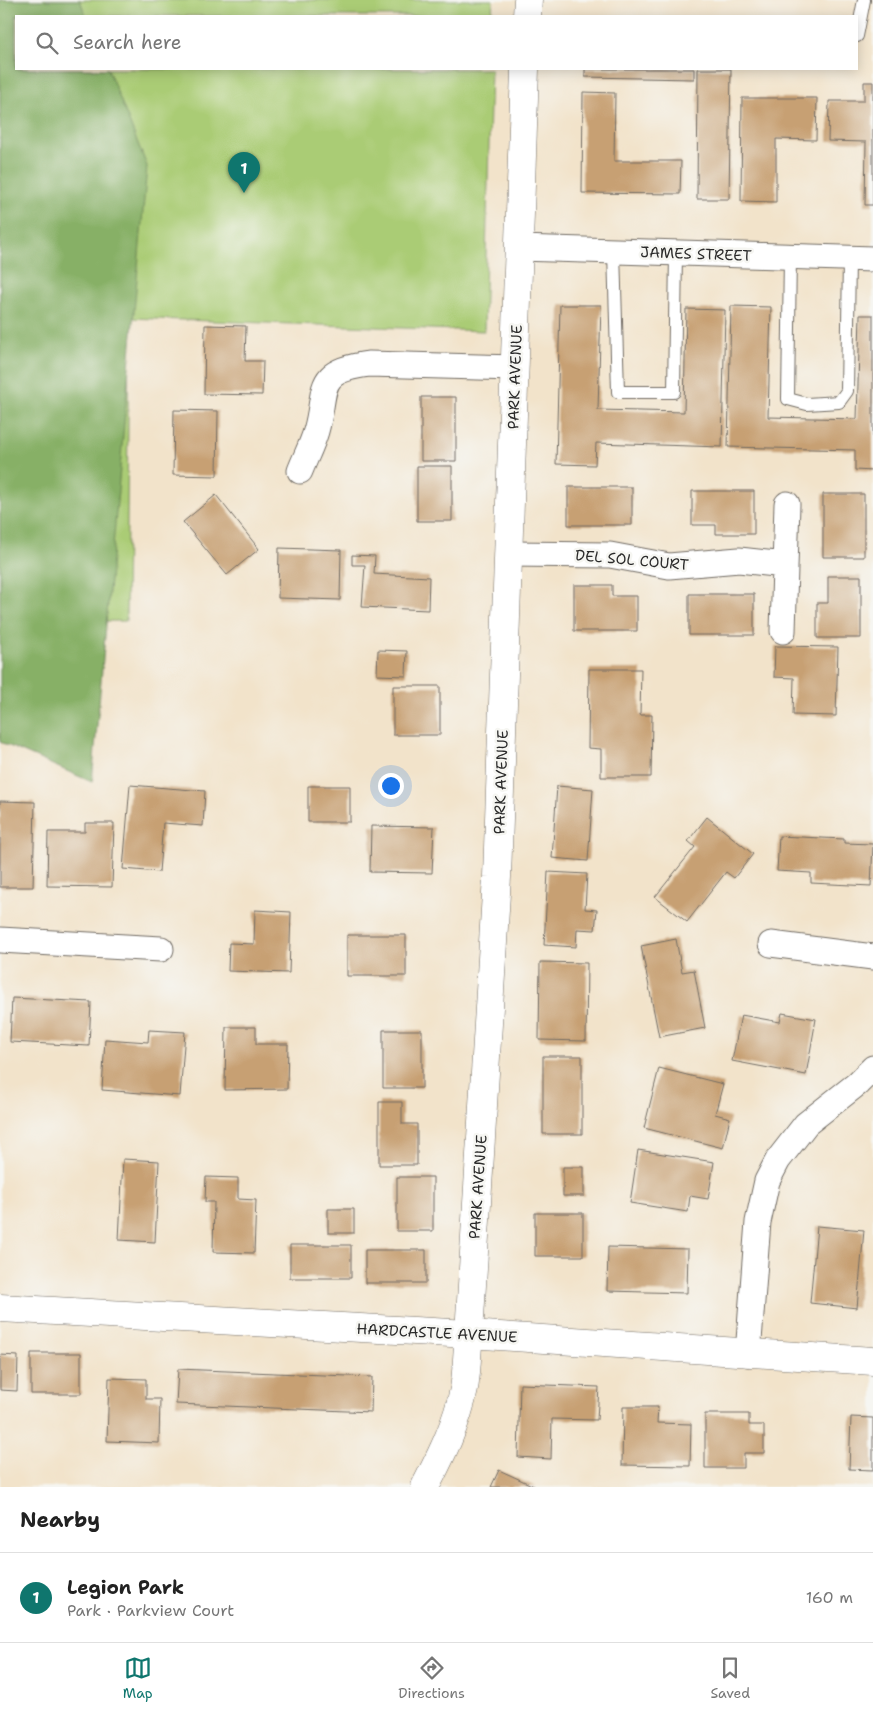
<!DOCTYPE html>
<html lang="en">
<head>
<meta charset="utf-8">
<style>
	body { margin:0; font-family:"Shantell Sans",sans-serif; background:#f2f2f2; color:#222 }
	.you { position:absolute; left:390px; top:785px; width:18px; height:18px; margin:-12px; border:4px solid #fff; border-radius:50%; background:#1a73e8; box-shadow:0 0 0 8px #1a73e833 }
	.badge { display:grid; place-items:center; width:32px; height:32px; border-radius:50%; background:#0f766e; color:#fff; font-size:16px; font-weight:700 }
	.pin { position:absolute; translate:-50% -41px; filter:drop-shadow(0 1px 2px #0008) }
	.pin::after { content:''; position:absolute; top:26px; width:18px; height:15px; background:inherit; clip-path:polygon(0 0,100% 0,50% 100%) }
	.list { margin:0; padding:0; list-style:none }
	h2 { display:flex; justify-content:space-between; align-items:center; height:65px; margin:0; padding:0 20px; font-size:21px }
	h2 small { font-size:16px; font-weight:400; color:#767676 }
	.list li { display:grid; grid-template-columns:32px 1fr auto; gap:15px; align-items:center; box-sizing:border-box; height:90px; padding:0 20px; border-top:1px solid #e0e0e0 }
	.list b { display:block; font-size:19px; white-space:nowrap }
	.list p { margin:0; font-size:16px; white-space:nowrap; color:#767676 }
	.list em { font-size:16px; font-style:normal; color:#767676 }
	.icon { flex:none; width:28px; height:28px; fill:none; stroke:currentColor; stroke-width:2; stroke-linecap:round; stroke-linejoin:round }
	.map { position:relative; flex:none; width:873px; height:1487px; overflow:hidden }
	.search { position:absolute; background:#fff; box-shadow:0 2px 12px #0003; left:15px; right:15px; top:15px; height:55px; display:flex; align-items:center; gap:12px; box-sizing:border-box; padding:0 18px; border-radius:0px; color:#767676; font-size:19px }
	.sheet { height:155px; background:#fff }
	nav { display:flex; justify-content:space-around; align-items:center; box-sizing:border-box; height:70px; border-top:1px solid #e0e0e0; background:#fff; font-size:14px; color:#767676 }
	nav a { display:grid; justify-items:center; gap:2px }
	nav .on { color:#0f766e }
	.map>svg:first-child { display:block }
</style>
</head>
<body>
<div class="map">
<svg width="873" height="1487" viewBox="0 0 873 1487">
	<rect width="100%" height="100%" fill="#f6f6f2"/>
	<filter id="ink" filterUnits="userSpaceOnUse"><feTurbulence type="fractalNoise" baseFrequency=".02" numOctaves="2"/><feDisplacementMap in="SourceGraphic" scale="10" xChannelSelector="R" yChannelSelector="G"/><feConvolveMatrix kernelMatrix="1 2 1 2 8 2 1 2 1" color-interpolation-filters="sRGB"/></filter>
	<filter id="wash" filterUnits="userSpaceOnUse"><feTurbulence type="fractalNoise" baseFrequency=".0096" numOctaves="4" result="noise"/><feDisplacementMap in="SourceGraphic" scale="20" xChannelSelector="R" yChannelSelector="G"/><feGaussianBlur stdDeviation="1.12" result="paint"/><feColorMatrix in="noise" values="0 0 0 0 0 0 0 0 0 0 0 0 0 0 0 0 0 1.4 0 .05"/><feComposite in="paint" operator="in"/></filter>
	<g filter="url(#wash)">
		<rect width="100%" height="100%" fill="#f2e3ca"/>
		<path fill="#aacc75" stroke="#6a7c50" d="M0,0H493L492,16H16V69H491L484,331L129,318L126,621L0,622Z"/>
		<path fill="#87b066" stroke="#596e48" d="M0,0H80L86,16H16V69H108L147,166L92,782L0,742Z"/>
		<g id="blocks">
			<path fill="#c7a073" d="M585,69H694V79L585,77Z
				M698,69H731L729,199H697Z
				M864,82H873V205H865L866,142L828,141L829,101H864Z
				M583,92L615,93L614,161H681L680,194L582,193Z
				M742,98H817L816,140L776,139V202L741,201Z
				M560,305H601L598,410L684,412L686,309L725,310L722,447L596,443L595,465L556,464Z
				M731,306L771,307L768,417L857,419L860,315H873V471L855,470V450L728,447Z
				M205,325L246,326L245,361H263L262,395L204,394Z
				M421,397H456V461H421Z
				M174,410L218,411L217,476L173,475Z
				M417,466H452V521H417Z
				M568,487H632V525H568Z
				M692,491H754V534H716V525H692Z
				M823,494H864V557H823Z
				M216,495L259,549L227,575L183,522Z
				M279,548L341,550L340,600L278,598Z
				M352,555L375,556L374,574L429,577L428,610L362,607L365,565H352Z
				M828,576H861V638H817V603H828Z
				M574,585H612V596H637V631H574Z
				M689,594H754V635H689Z
				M775,646L838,647L836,716L793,715L794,678L774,677Z
				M378,650L407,651L406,676L377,675Z
				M589,669H641L640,715H652L651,777H601V749L588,748Z
				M393,686H440V735H393Z
				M130,785L205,791L203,826L163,823L159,872L123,869Z
				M308,786H350V822H308Z
				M557,786L593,789L588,861L552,858Z
				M0,801L35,802L33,887H0Z
				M707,817L753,854L734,878L726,872L687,922L655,897L695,847L688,841Z
				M85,823H114L112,887L47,886L48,832H85Z
				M371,826L434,827L432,873L370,872Z
				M779,836L844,839V843L873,844L871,886L811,883V873L777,871Z
				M548,872L587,874L585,909L597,910L595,930L577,929L576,947L544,945Z
				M255,910L291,912L289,973L228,971L229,943L254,944Z
				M347,935H406V976H347Z
				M676,939L682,972L694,970L705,1028L659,1037L641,946Z
				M540,962L587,963L586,1041L539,1040Z
				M12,998L91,1002L89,1046L10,1042Z
				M782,1013L816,1019L806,1075L732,1061L741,1015L780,1022Z
				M226,1027H256V1044H288L287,1089L225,1090Z
				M149,1030L185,1032L180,1096L102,1090L105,1039L148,1042Z
				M383,1030H422V1088H383Z
				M543,1056H582V1134H543Z
				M659,1068L723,1084L715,1114L730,1118L723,1148L644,1128Z
				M379,1102H402V1124H417V1165H379Z
				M638,1150L714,1162L708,1199L690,1196L688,1212L630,1203Z
				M123,1159L159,1161L155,1242L119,1240Z
				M563,1167H584V1196H563Z
				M206,1177L238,1178V1199L256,1200L254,1253L213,1252L214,1202H205Z
				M397,1177H433V1231H397Z
				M328,1209H354V1233H328Z
				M535,1213H583V1256H535Z
				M817,1226L864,1230L857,1308L810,1303Z
				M290,1245H351V1278H290Z
				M608,1247L688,1249L687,1293L607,1291Z
				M365,1250H426V1283H365Z
				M31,1353H81V1394H31Z
				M0,1355L18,1356L17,1391L0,1390Z
				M178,1369L372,1377L371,1412L176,1404Z
				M109,1378L146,1379V1399H160L159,1443L107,1441Z
				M520,1384L599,1387L597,1420L552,1419L551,1459L518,1457Z
				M623,1407H658L657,1423L691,1424L690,1466L622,1465Z
				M705,1414H749V1425H764V1453H744V1468H705Z
				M851,1417L873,1418V1470L849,1469Z
				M499,1470L536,1487H491Z"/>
		</g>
	</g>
	<g filter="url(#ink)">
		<use href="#blocks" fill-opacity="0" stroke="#716b63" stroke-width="1"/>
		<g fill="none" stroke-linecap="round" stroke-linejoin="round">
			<defs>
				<path id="lane" d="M857,36L864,0
					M614,251L618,392H674L676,253
					M790,256L788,399L807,404L839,402L847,391L849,259"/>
				<path id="street" d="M519,248L873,259
					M300,471C305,458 312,445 316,431C328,389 313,371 369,364L515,368
					M509,554L610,555L669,566L739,560L785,565
					M783,631L787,504
					M0,940L161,949
					M771,944L873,957
					M748,1354L758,1222L767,1181L778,1160L806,1124L857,1084L873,1068"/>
				<path id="secondary" d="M527,16L528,0
					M0,1308L469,1334L873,1361
					M425,1487C441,1456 457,1424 464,1389C467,1371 467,1352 469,1334L497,877L525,69"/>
			</defs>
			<use href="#lane" stroke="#716b63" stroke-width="14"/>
			<use href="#street" stroke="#716b63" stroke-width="27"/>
			<use href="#secondary" stroke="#716b63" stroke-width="29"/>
			<use href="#lane" stroke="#fff" stroke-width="12"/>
			<use href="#street" stroke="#fff" stroke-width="25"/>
			<use href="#secondary" stroke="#fff" stroke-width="28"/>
		</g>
	</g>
	<g text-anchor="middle" stroke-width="5" stroke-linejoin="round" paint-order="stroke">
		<g font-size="15" fill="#2b2b2b" stroke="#f6f6f2">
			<text transform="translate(696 254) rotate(2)" y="5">JAMES STREET</text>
			<text transform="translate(515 377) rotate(-88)" y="5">PARK AVENUE</text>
			<text transform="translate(632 560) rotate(5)" y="5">DEL SOL COURT</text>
			<text transform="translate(501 782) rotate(-88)" y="5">PARK AVENUE</text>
			<text transform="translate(478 1187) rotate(-86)" y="5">PARK AVENUE</text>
			<text transform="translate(437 1333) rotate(3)" y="5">HARDCASTLE AVENUE</text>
		</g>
	</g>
</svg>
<div class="you"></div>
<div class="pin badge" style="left:244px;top:193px">1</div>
<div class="search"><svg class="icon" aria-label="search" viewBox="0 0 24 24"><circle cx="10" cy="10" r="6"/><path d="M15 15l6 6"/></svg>Search here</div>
</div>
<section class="sheet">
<h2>Nearby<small></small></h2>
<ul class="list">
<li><span class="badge">1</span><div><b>Legion Park</b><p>Park · Parkview Court</p></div><em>160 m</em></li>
</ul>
</section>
<nav>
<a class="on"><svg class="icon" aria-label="map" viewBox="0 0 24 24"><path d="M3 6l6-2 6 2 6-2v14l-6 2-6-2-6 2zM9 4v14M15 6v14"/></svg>Map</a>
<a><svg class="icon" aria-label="directions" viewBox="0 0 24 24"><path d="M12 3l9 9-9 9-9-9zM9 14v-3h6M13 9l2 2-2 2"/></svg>Directions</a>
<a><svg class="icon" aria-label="saved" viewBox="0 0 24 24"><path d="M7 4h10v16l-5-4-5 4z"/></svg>Saved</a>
</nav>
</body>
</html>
